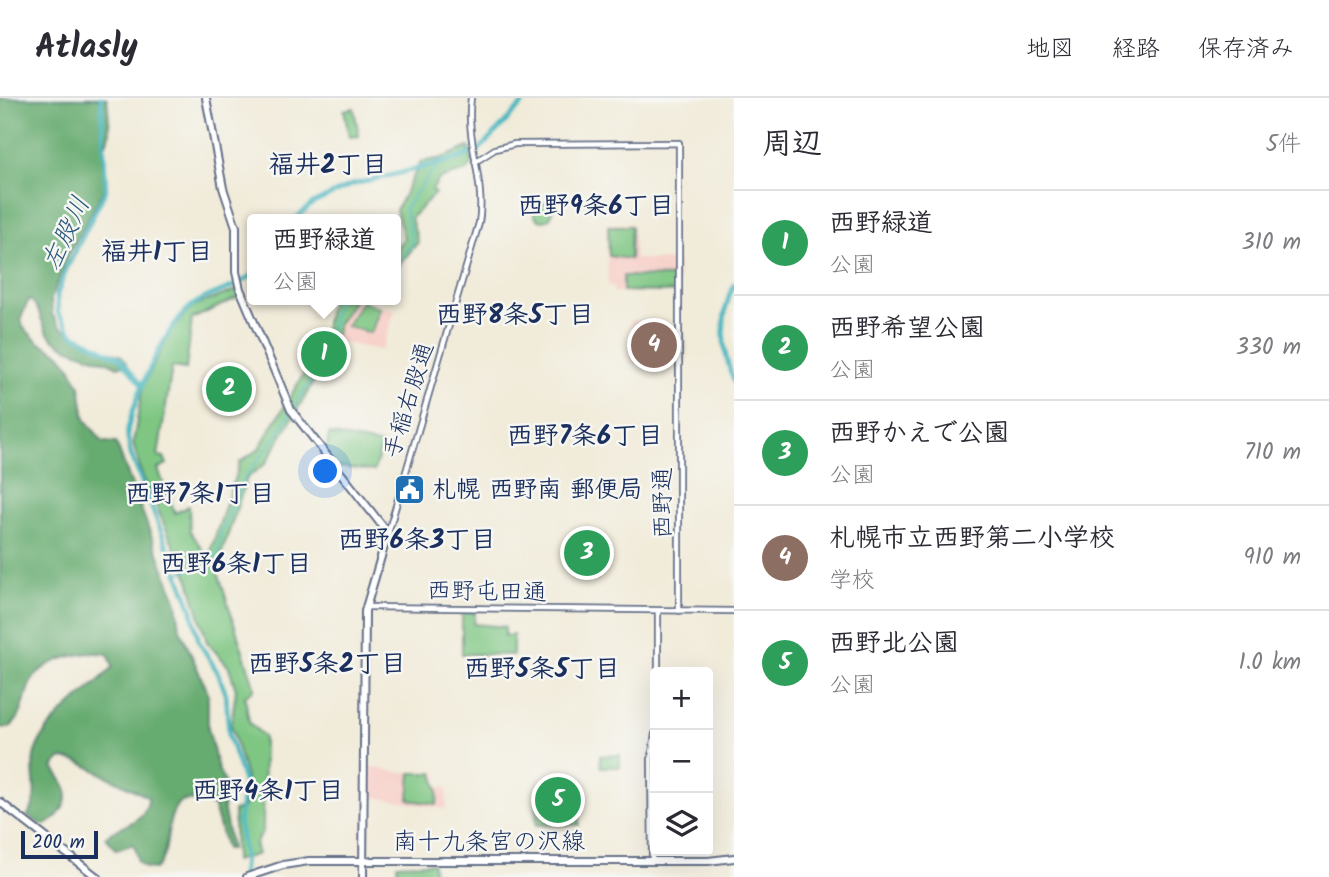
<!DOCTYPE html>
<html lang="ja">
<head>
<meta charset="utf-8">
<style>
	body { margin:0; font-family:Kalam,"Klee One",sans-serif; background:#f2f2f3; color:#2b2b33 }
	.controls { position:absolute; right:21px; bottom:21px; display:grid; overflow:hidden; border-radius:7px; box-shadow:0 7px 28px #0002 }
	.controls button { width:63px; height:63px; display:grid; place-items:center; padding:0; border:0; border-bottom:2px solid #e1e1e2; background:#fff; color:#2b2b33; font:35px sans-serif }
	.scale { position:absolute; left:21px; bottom:18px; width:77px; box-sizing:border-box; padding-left:7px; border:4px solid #1b2f5e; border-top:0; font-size:19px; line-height:24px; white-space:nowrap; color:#1b2f5e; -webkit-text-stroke:5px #f6f6f2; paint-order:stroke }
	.you { position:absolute; left:326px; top:374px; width:24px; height:24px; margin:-18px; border:5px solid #fff; border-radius:50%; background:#1a73e8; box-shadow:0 0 0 10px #1a73e833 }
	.badge { display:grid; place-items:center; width:46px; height:46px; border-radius:50%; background:#1f6fb2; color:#fff; font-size:23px; font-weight:700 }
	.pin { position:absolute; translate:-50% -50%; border:4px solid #fff; box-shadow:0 2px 7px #0006 }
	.popup { position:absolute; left:247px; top:116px; width:154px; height:91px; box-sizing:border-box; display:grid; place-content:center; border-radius:7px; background:#fff; filter:drop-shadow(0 2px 5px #0005); font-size:23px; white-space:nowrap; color:#7c7c81 }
	.popup b { font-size:26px; color:#2b2b33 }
	.popup::after { content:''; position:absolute; left:50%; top:100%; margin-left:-14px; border:14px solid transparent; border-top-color:#fff }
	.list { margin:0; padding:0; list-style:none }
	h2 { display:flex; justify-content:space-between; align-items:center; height:91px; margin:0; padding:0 28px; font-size:30px }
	h2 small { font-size:23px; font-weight:400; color:#7c7c81 }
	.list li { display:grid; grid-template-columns:46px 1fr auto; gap:21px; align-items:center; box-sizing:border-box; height:105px; padding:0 28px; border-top:2px solid #e1e1e2 }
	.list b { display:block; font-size:26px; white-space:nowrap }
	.list p { margin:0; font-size:23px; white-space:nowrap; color:#7c7c81 }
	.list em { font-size:23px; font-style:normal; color:#7c7c81 }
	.icon { flex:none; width:38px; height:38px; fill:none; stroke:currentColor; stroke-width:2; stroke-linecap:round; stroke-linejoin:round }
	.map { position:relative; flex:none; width:734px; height:779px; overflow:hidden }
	header { display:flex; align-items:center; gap:42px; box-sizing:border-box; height:98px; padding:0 35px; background:#fff; border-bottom:2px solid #e1e1e2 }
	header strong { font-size:33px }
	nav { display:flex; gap:38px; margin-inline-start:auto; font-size:24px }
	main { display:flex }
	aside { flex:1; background:#fff }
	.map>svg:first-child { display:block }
</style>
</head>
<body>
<header>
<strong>Atlasly</strong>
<nav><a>地図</a><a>経路</a><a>保存済み</a></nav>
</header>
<main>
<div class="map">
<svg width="734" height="779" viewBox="0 0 734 779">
	<rect width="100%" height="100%" fill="#f6f6f2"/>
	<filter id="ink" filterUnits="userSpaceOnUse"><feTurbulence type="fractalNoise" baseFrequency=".0143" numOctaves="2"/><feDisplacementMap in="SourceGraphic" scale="14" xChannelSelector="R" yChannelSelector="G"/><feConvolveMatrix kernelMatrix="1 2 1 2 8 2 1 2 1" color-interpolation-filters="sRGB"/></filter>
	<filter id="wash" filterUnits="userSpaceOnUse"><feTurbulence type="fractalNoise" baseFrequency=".00686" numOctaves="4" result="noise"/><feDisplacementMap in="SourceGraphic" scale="28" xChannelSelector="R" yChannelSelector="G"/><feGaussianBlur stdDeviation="1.57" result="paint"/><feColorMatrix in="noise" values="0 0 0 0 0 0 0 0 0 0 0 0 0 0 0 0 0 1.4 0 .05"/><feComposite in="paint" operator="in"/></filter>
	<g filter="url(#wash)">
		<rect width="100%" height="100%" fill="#f1ebd9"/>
		<path fill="#f7d0c9" d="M607,126H632L635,161L678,163L677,195L614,194L613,188L608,187Z
			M354,202L395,212L382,252L334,243L339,226Z
			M631,223H642L643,231L677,232V264H631Z
			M367,668L398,674H436L437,688L447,690L446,711L367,698Z"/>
		<path fill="#7ec682" stroke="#4c7a70" stroke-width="2" d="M354,10L359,38L349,39L344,12Z
			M469,49L473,66L466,73L439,81L432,92L435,95L411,120L418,144L396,171V150L404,140L396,112L421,64L442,60Z
			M534 114a9 9 0 1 1 18 0a9 9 0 1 1-18 0Z
			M608,128H631L630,161L609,158Z
			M623,178L675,179V194L623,193Z
			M237,192L241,198L192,221L186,271L172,269L158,358L164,359L167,366L158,371L175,415L189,408L190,433L208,460L240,364L258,352L314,259L321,245L331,202H354L338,226L331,260L327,261L266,365L247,380L219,463L220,468H216L254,588V591L245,599L249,624L264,639L263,733L255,746L258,756L235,763L234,713L244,709L246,679L231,627L236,592L229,569L207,544L189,482L141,374L133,345L143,288L173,229L193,208Z
			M362,203L380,210L371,235L346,228Z
			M638,244H676V263L637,264Z
			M227,279L238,296L232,301L218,283Z
			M329,336L382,347L374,373L338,369L326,353Z
			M462,514L475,515L474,526L505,529V538L513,537V557L462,556Z
			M620,657V669H601L600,658Z
			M411,675H433L438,693L437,706L409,702Z
			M552,684H558V692H579V727H536L537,693L551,692Z
			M433,765L434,779H398L397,766Z"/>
		<path fill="#66ab70" stroke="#406d67" stroke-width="2" d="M0,0H107L110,34L104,51L106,88L69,156L51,201L52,216L60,229L94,248L122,258L127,266L118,269C96,257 70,257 51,239C40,229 42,209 29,201L21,220L23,229L38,244L60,256L69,267L80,288L85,321L103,344L116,345L177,505L180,531L208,595V630L218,671L225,685L223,708L231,751H226L214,709L204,702L181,703C161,722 174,754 155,771L146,770L138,764L134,746L116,752L105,739C121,726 148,725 148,699L79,664L61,660L53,669C57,676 66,686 67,693C68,707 55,725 43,727L27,718C43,699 28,676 35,654C47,619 88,596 113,569L108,556C84,552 42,561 30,586C23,602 24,619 9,630L0,629Z"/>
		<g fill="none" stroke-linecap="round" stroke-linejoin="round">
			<path stroke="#48b7c1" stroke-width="2" d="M396,167L412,145L405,110L438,66
				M294,309L324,261L337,202
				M177,476L209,465L217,457L221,435L245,379L276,339L291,314"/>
			<path stroke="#48b7c1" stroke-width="4.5" d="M101,0L106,92L66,172L57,197L58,215L72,236L120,260L142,287
				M295,121L312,106L351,87L457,61L479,52L528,0
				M734,186C719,218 721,251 734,284
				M242,779L244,759L239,723L244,684L229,638L226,596L218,575L199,544L191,509L131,357C130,349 126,339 128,330C136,297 165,226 194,206C212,194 235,191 252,177"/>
		</g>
	</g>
	<g filter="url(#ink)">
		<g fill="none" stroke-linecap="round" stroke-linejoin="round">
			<defs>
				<path id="secondary" d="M475,64L495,51L515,46L679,45V513
					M388,435L479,125C486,83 465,42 471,0
					M366,509L734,513
					M658,574V513
					M652,762L651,660L655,636"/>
				<path id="primary" d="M206,0L223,90L236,129V174L240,191L291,312L388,435L365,513L363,779
					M0,704L97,779
					M247,779L283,767L309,763H708L734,760"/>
			</defs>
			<use href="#secondary" stroke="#667189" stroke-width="8"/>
			<use href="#primary" stroke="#667189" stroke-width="10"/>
			<use href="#secondary" stroke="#fff" stroke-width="4.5"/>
			<use href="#primary" stroke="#fff" stroke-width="6"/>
		</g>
	</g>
	<defs>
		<symbol id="civic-square" viewBox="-11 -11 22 22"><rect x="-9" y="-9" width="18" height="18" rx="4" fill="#1f6fb2" stroke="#f6f6f2"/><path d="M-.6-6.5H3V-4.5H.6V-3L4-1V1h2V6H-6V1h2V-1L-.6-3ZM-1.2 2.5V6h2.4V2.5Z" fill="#fff"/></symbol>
	</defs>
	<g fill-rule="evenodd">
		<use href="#civic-square" x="392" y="374" width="35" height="35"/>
	</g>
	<g text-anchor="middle" stroke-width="5" stroke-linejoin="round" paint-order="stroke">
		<g font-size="24" fill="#1b2f5e" stroke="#f6f6f2">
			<text transform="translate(408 302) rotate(-73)" y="8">手稲右股通</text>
			<text transform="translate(662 405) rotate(-90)" y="8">西野通</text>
			<text transform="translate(487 493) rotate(1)" y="8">西野屯田通</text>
			<text x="489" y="751">南十九条宮の沢線</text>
		</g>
		<g font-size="24" font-weight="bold" fill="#1b2f5e" stroke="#f6f6f2" text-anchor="start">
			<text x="432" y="399">札幌 西野南 郵便局</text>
		</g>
		<g font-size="26" font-weight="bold" fill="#1b2f5e" stroke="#f6f6f2">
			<text x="328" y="75">福井2丁目</text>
			<text x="596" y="116">西野9条6丁目</text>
			<text x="157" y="162">福井1丁目</text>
			<text x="515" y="225">西野8条5丁目</text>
			<text x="585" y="346">西野7条6丁目</text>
			<text x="200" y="404">西野7条1丁目</text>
			<text x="417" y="450">西野6条3丁目</text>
			<text x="236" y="474">西野6条1丁目</text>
			<text x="327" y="574">西野5条2丁目</text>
			<text x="542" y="579">西野5条5丁目</text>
			<text x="268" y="701">西野4条1丁目</text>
		</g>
		<g font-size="26" font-style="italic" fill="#28587c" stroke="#f6f6f2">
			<text transform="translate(65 135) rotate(-65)" y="9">左股川</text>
		</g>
	</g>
</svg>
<div class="controls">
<button>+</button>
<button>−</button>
<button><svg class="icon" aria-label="layers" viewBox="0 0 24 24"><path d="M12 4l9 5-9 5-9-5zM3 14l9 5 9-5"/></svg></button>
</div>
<div class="scale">200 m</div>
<div class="you"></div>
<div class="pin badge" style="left:324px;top:256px;background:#2e9e5b">1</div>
<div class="popup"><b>西野緑道</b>公園</div>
<div class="pin badge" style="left:229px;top:291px;background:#2e9e5b">2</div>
<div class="pin badge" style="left:587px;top:455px;background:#2e9e5b">3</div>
<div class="pin badge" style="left:654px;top:247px;background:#8d6e63">4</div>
<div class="pin badge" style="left:558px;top:702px;background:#2e9e5b">5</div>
</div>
<aside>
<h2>周辺<small>5件</small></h2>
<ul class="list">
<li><span class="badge" style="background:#2e9e5b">1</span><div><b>西野緑道</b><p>公園</p></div><em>310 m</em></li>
<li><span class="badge" style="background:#2e9e5b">2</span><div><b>西野希望公園</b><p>公園</p></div><em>330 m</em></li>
<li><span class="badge" style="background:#2e9e5b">3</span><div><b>西野かえで公園</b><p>公園</p></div><em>710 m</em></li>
<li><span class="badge" style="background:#8d6e63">4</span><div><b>札幌市立西野第二小学校</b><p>学校</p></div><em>910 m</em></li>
<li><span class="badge" style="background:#2e9e5b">5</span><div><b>西野北公園</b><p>公園</p></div><em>1.0 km</em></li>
</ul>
</aside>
</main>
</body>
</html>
